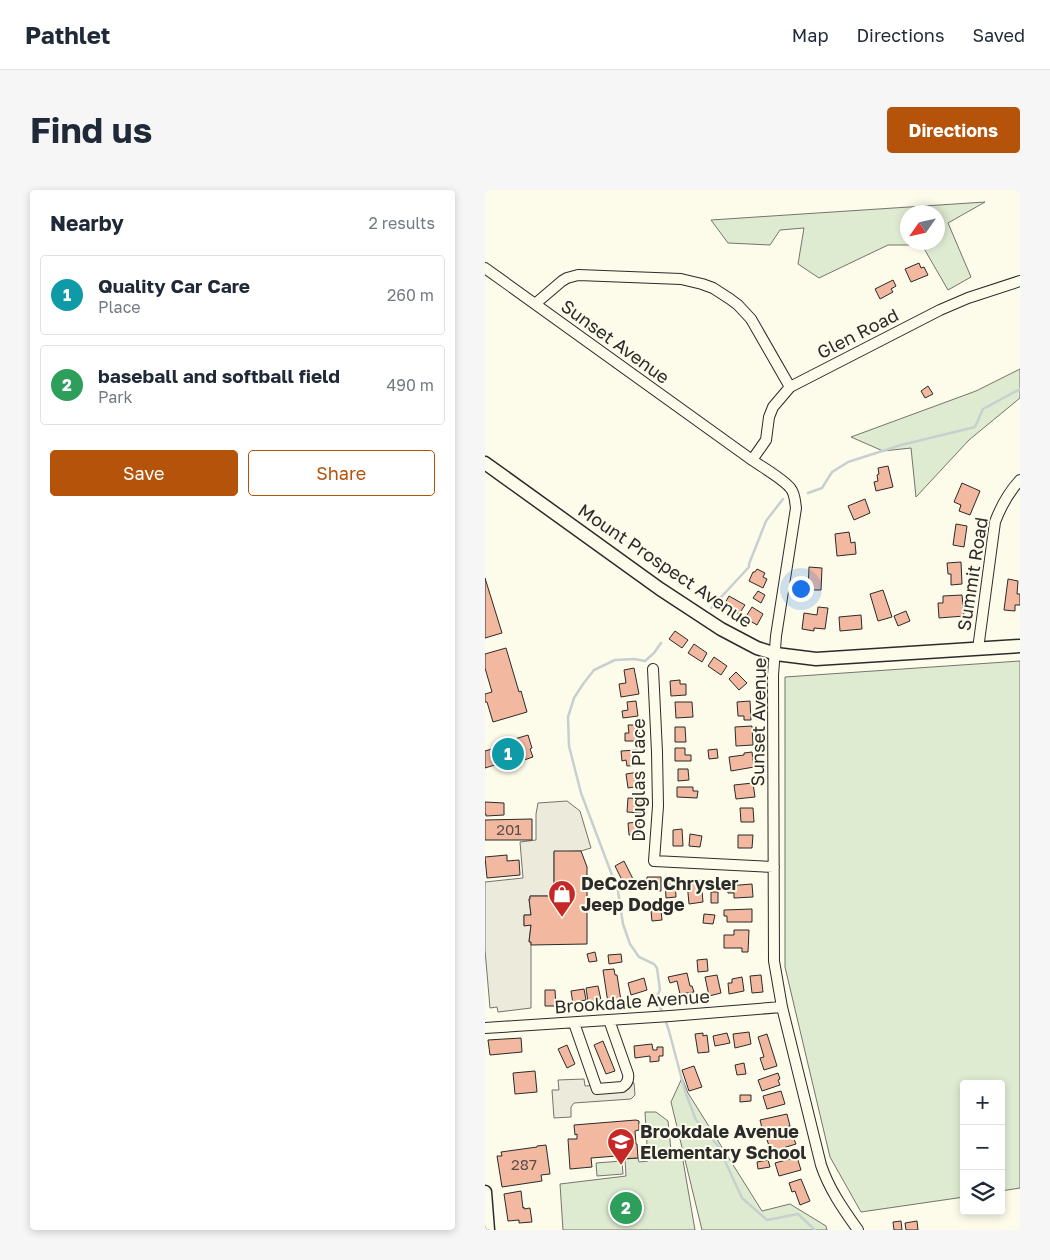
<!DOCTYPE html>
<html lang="en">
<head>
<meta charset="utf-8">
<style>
	body { margin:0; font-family:"Golos Text",sans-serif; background:#f6f6f7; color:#1f2937 }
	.controls { position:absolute; right:15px; bottom:15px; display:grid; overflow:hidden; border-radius:5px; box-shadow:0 2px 8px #0003 }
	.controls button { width:45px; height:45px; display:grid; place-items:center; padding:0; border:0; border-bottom:1px solid #e0e1e3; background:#fff; color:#1f2937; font:25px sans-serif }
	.compass { position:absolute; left:415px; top:15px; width:45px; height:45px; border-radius:50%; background:#fff; box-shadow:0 2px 8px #0003; rotate:236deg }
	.you { position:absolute; left:315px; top:398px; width:18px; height:18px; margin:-12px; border:4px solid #fff; border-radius:50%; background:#1a73e8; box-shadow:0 0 0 8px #1a73e833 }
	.badge { display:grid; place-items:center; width:32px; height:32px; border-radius:50%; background:#b45309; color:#fff; font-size:16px; font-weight:700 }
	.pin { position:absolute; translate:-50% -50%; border:2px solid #fff; box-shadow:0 1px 5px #0006 }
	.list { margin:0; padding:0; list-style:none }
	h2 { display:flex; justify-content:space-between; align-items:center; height:65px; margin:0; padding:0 20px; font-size:21px }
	h2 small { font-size:16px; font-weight:400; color:#747a83 }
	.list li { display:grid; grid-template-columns:32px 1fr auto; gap:15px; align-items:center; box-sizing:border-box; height:80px; margin:0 10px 10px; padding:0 10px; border:1px solid #e0e1e3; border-radius:5px }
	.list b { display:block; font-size:19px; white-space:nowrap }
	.list p { margin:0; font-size:16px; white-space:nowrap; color:#747a83 }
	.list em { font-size:16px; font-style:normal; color:#747a83 }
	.actions { display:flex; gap:10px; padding:15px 20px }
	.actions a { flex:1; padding:11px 0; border:1px solid #b45309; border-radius:5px; text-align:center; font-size:18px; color:#b45309 }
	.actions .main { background:#b45309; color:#fff }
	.icon { flex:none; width:28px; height:28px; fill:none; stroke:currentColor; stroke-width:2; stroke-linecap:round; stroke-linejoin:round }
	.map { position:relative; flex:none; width:535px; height:1040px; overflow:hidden; border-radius:5px }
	header { display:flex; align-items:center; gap:30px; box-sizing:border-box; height:70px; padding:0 25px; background:#fff; border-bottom:1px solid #e0e1e3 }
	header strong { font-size:24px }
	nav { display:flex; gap:28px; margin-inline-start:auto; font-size:18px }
	.intro { display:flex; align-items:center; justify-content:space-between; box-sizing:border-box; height:120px; padding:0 30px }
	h1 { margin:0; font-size:35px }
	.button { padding:12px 22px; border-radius:5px; background:#b45309; color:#fff; font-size:18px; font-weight:700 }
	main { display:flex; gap:30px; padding:0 30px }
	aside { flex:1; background:#fff; border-radius:5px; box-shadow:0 2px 8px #0003 }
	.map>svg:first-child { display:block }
</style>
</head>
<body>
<header>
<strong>Pathlet</strong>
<nav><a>Map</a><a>Directions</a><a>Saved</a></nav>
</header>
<div class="intro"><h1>Find us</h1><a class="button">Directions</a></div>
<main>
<aside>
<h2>Nearby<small>2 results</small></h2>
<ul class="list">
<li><span class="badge" style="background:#0f9aa8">1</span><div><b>Quality Car Care</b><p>Place</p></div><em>260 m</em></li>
<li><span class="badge" style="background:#2e9e5b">2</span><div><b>baseball and softball field</b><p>Park</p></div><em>490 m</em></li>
</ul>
<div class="actions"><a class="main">Save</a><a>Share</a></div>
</aside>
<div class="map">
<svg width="535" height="1040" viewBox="0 0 535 1040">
	<rect width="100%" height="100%" fill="#fdfbea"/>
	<path fill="#deebd1" stroke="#74746e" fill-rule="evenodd" d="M500,12L463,33L486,87L463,100L437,55H403L334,88L313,74L319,38L295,40L285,55L243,53L226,30ZM422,22H452V52H422Z
		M535,179V208L484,250L431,307L426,258L398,261L366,247L491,201Z
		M535,471V998L516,1001V894H479V1007L376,1022L345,967L300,777V487Z
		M197,888L203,903L277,1021L305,1014L341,1036L342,1040H217L186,912Z
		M160,922H171L183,931L186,960L196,959L210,1040H78L75,994L141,986L140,969L153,968L154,972L163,971Z
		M137,971L138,984L112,986L111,973Z"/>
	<path fill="#eceadb" stroke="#74746e" d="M82,611L95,621L106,658L96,661L69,662V706H45V709H44L46,725H39V735H46L44,751L46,752V818L13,822L12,817L5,818L0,760V692L38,688L35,652L51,650V624L53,613Z
		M99,889L100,896L149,893L150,905L146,909L89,913L86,917V927L69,928L67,900H74L73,890Z"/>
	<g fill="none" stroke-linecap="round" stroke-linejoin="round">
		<path stroke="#c7d0d0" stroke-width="2.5" d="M323,303L337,298L347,282L363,272L416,255L490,237L498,219L535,199
			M226,418L264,377V374L281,331L298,309
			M176,453L169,463L160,471L149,469L130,470L109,480L98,494L89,508L83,527L84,556L96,603L133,701L138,734L145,754L154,767L169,774L172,778L175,800L171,808L178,824
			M180,829L184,841L200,901L211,930L233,956L257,1008L282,1030L313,1024L330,1040"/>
	</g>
	<path fill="#f2b8a0" stroke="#2b2b2b" d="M434,73L436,78L439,77L443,85L426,92L420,79Z
		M408,90L411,96L406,99L408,102L395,109L390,99Z
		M443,196L448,204L440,208L436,201Z
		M403,276L408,297L391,301L389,292L393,291L392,285L394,284L393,278Z
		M477,293L495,301L485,325L474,321L476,315L469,312Z
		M380,309L385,323L369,330L363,316Z
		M471,334L482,336L479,357L468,355Z
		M364,342L366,353L370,352L371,364L352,366L350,344Z
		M476,372L477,394L466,395V384H463L462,373Z
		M324,377L337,378L336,400H323Z
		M272,379L280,383L278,387L282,389L278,398L264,391L268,382H270Z
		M0,388L17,443L0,448Z
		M523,389L533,391L532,404H535V415H530V421L519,420Z
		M398,400L407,427L393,431L385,404Z
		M273,401L280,405L276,413L268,408Z
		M477,405L479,426L454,428L453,413H458V406Z
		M244,406L260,415L254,424L239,415Z
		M267,417L278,424L272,435L260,428Z
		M333,417L343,418L340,439L329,438V441L317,439L319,423L332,425Z
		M421,421L425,431L413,436L409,426Z
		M376,425L377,439L355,441L354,427Z
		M190,441L203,450L197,458L184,449Z
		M209,454L222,463L217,472L203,463Z
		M21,458L34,502L36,501L42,522L8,532L2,512H0V504L7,502L0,478V464Z
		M229,467L242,476L236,485L223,476Z
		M149,478L154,504L136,507L134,494L141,493L139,480Z
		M251,482L262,493L254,500L244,489Z
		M195,490V494H201V505L186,506L185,491Z
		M151,511L153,526L138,528L137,521L143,520L142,512Z
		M265,511L266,530H259V526H253L252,512Z
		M190,512H207L208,527L191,528Z
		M143,535H154L155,551H140V543H144Z
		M267,536L268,555L251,556L250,537Z
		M190,537H200L201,552H190Z
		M43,545L47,558L45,559L48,567L30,573L29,569L0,578V561L24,554L23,551Z
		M190,558H200V565H206V571H190Z
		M232,559L233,568L224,569L223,560Z
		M152,560L153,570H155V575L142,576L141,570L137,571L136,561Z
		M267,562L269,577L246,581L244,567L259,565V563Z
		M193,579H203L204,590L193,591Z
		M154,582L156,596L143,598L141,584Z
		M268,593L270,607L251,609L249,595Z
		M192,597H208V601H213L212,608L192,607Z
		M143,608L157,609L156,623L142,622Z
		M0,612L19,613V625L1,626V624H0Z
		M255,618H268L269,632H256Z
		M47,629V650H0V630Z
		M154,632L155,644L144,645L143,633Z
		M197,639L198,656H188V640Z
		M205,644L217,646L215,657L204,656Z
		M253,645H268L267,658H253Z
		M69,661H96L102,677V754L46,755V752H44L46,735L39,736V725H46L44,709H45V706H69Z
		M22,665V671L34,670L35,685L2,688L0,667Z
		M139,671L148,689L139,694L130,676Z
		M162,687H176V701L162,700Z
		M190,690L191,707L181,708L180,691Z
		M216,690L218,712L204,714L202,692Z
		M267,694L268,707L249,708V703H243L242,696Z
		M226,702H233V713H226Z
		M267,719V732H242V726H239V720Z
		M176,720L177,730L167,731L166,721Z
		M219,724L230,725L228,734L218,733Z
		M249,740H264L263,762H257V758H239V745H249Z
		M110,762L112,771L104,772L102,764Z
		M136,764L137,772L124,774L123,765Z
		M222,769L223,781L213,782L212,770Z
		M129,779L130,785H132L136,811L123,813L118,780Z
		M202,783L205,796H207L209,802L195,804L192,791L185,793L183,787Z
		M232,785L236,803L224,806L220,787Z
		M276,785L278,802L267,803L265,786Z
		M257,787L259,801L244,804L243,793H247V789Z
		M159,788L162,800L146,805L143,793Z
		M113,796L116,810L103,812L101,798Z
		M99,799L101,810L95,811V813L88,814L86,801Z
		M60,800H70L71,816H60Z
		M264,842L266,854L250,858L248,844Z
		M218,843V846L222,845L224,862L213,863L210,844Z
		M242,843L245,853L230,856L228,846Z
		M282,844L292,876L279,880L275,868L279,867L273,847Z
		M36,848L37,862L5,865L3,850Z
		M118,851L130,881L121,884L109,855Z
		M167,854L168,860H172V857H178V866H174V871L165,872V866L150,868L149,856Z
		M82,855L90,874L82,878L73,859Z
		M259,873L261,884L252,885L250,875Z
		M209,876L217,897L204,901L197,880Z
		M50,881L52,902L30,904L28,883Z
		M293,883L295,889L293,890L295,895L277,901L273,890Z
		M296,901L300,914L282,919L278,906Z
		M255,905H266V911L255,912Z
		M302,924L305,936L278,942L275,930Z
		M151,930L154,931V940L150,941L151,954H152L153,968L133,969L132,966L106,968L107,977L85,979L83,949H92V944L90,945L89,935Z
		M306,942L311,954L298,958L299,960L294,962L292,958L286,961L282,950Z
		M61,955L65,984L56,985L57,991L17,997L12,966H17L16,962L52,957V956Z
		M312,967L316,980L294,986L290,973Z
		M283,970L285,977L273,979L272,972Z
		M316,989L325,1011L315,1015L310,1001L307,1002L304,993Z
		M36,1001L38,1018L39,1017V1019L45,1018L47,1032L34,1033V1030L23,1031L19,1004Z
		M416,1031L417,1040H409L408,1032Z
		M432,1031L433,1040H421L420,1033Z"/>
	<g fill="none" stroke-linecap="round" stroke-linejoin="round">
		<defs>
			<path id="minor" d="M0,78L267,270C277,277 300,290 306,299C310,304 310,312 311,318L291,446L288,485L289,771L297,817L336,975C344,999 358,1019 373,1040
				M50,114L77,91L82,88L93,85L196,89L217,94L228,98L245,109L253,115L266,129L305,197
				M267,270L281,250L284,227L288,217L305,197L455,120L483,108L535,91
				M493,459L510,332C516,316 523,303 535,290
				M168,479L172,562L173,616L169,671L289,677
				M89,833L112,899L137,897C142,894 144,890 143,884L124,830
				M0,838L185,826L297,817"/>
			<path id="major" d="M0,273L175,399L236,439L272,458L291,464L331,469L535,456
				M0,1002L3,1040"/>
		</defs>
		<use href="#minor" stroke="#2b2b2b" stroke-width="12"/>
		<use href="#major" stroke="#2b2b2b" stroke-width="15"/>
		<use href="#minor" stroke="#fdfbea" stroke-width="10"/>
		<use href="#major" stroke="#fdfbea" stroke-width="12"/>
	</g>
	<defs>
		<symbol id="shop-pin" viewBox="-11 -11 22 30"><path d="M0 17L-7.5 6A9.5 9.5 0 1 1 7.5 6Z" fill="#c62828" stroke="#fdfbea"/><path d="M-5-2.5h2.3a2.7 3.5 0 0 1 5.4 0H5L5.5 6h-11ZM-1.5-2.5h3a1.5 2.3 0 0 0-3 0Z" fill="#fff"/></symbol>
		<symbol id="school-pin" viewBox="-11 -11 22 30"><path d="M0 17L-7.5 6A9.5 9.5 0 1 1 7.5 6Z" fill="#c62828" stroke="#fdfbea"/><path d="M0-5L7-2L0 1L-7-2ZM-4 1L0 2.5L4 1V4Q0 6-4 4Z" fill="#fff"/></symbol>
	</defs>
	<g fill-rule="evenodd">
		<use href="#shop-pin" x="61" y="688" width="32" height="43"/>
		<use href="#school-pin" x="120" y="936" width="32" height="43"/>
	</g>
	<g text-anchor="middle" stroke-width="4" stroke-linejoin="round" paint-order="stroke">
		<g font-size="15" fill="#5d4e48">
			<text x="24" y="645">201</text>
			<text x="39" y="980">287</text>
		</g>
		<g font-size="18" fill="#2b2b2b" stroke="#fdfbea">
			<text transform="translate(373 144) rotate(-27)" y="6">Glen Road</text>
			<text transform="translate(130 152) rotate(36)" y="6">Sunset Avenue</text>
			<text transform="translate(180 376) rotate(34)" y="6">Mount Prospect Avenue</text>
			<text transform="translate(488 384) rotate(-81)" y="6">Summit Road</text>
			<text transform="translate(274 532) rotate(-89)" y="6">Sunset Avenue</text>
			<text transform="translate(154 590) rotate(-90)" y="6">Douglas Place</text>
			<text transform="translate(147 812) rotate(-4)" y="6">Brookdale Avenue</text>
		</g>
		<g font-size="18" font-weight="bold" fill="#2b2b2b" stroke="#fdfbea" text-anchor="start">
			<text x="96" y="700">DeCozen Chrysler<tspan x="96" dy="21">Jeep Dodge</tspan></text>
			<text x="155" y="948">Brookdale Avenue<tspan x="155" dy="21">Elementary School</tspan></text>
		</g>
	</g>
</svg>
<div class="controls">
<button>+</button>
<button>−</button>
<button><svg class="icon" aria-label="layers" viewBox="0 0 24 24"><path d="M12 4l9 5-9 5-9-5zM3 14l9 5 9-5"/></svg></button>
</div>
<svg class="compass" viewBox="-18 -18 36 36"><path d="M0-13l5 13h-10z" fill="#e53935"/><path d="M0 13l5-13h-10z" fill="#747a83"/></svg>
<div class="you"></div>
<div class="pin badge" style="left:23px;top:564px;background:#0f9aa8">1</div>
<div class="pin badge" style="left:141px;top:1018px;background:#2e9e5b">2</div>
</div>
</main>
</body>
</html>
